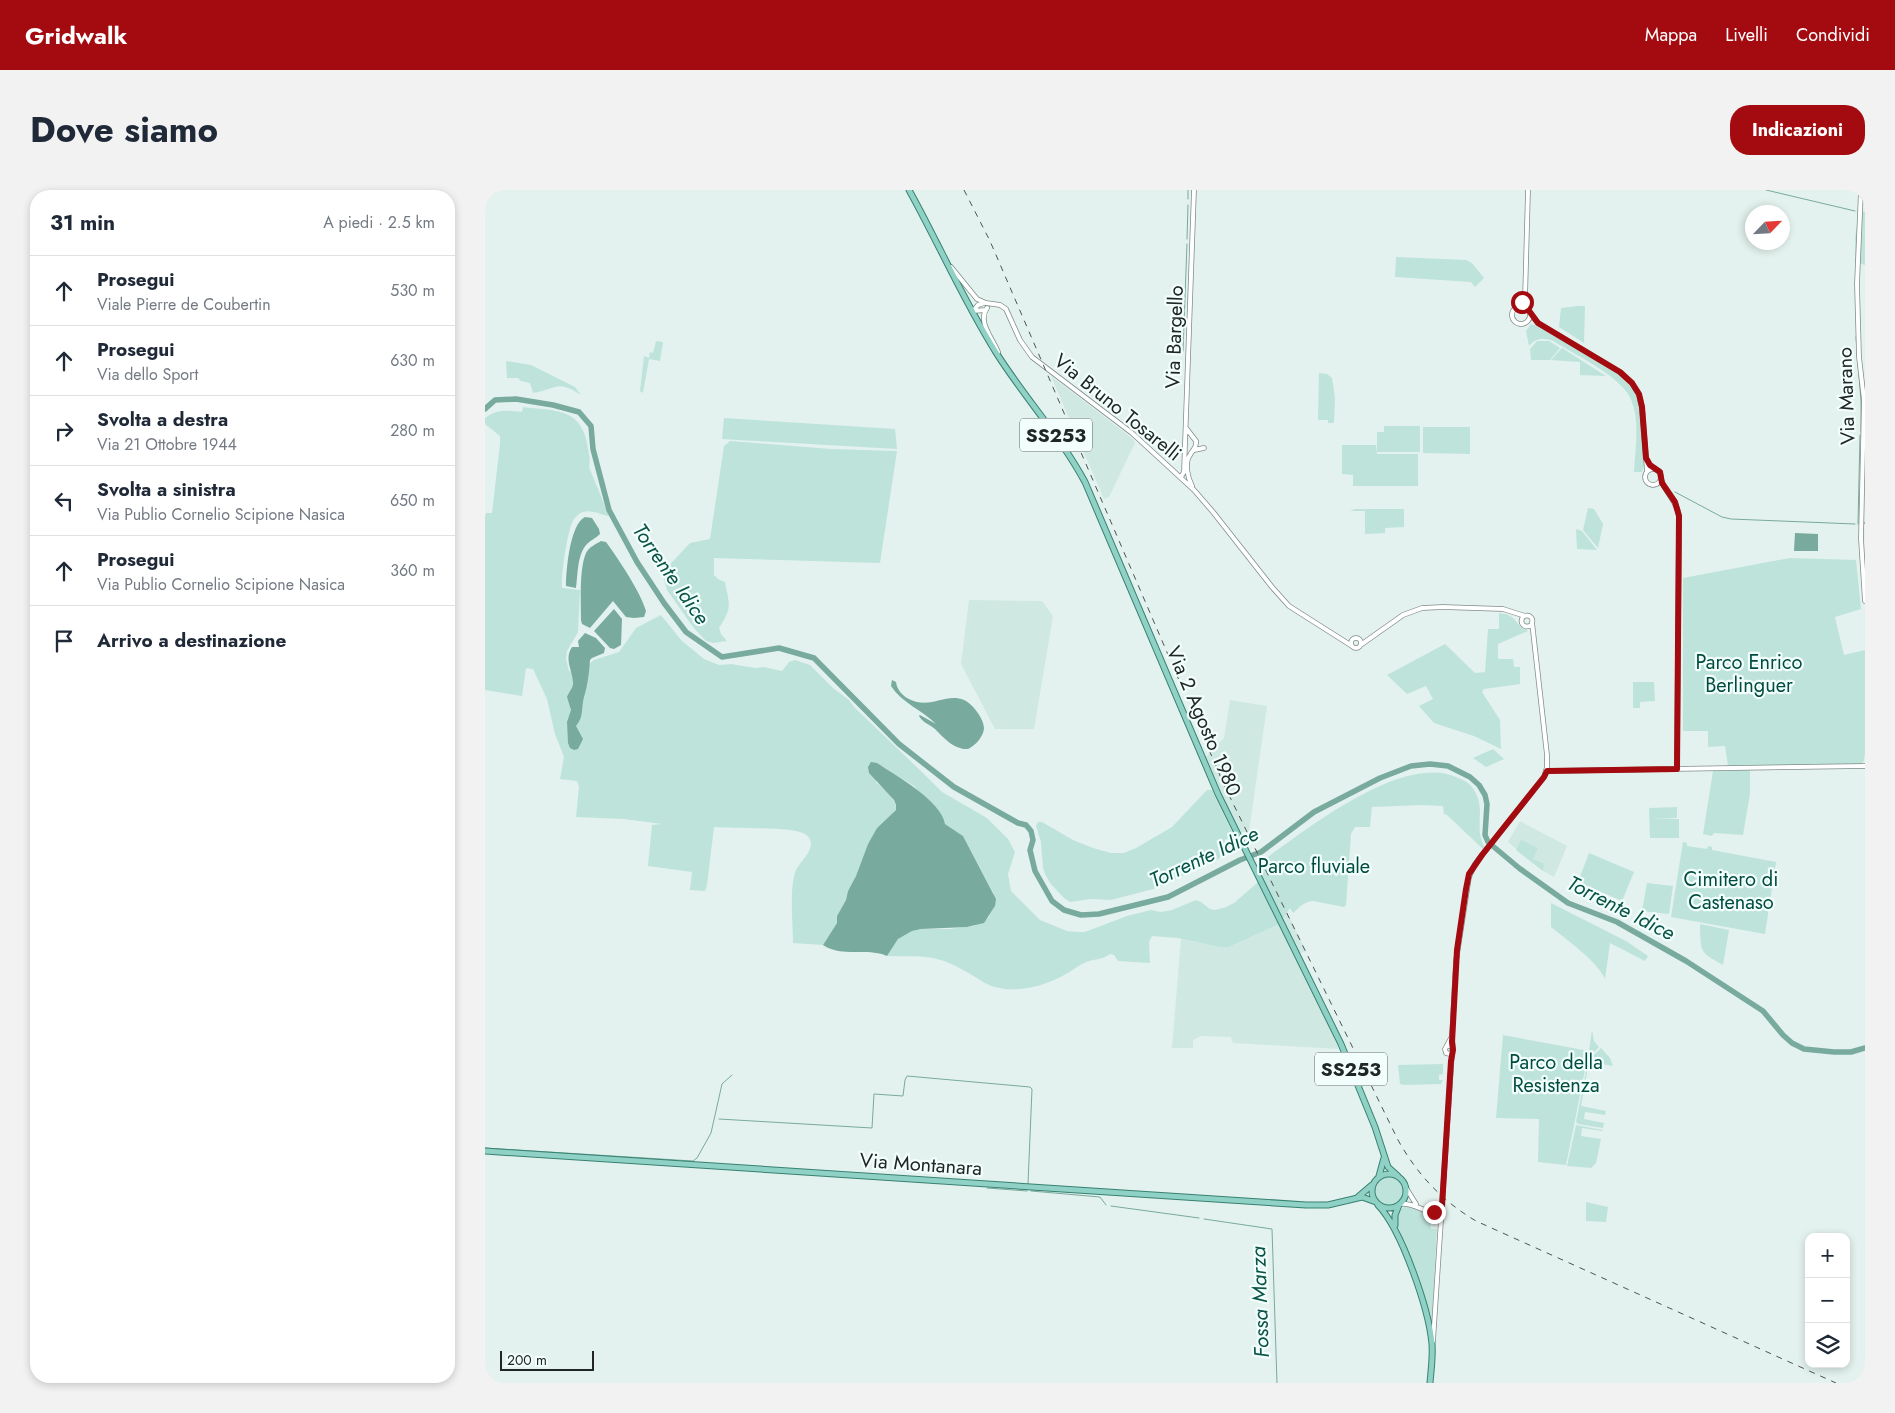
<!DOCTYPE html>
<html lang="it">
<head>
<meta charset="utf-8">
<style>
	body { margin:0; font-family:Jost,sans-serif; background:#f2f2f3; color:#1f2937 }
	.controls { position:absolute; right:15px; bottom:15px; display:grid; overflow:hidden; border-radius:10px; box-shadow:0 2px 8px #0003 }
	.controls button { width:45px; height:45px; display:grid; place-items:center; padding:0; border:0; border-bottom:1px solid #e0e1e3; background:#fff; color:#1f2937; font:25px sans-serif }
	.compass { position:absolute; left:1260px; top:15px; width:45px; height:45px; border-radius:50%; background:#fff; box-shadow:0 2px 8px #0003; rotate:65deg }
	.scale { position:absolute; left:15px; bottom:12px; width:94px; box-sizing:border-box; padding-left:5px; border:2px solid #202625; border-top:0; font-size:14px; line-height:18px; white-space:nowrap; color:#202625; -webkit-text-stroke:4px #f2fefb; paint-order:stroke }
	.stop { position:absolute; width:15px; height:15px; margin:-11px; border:4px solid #a30b10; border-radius:50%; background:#fff }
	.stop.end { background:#a30b10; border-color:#fff; box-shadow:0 1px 5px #0008 }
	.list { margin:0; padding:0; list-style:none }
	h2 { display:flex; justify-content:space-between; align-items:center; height:65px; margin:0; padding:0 20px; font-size:21px }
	h2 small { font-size:16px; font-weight:400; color:#747a83 }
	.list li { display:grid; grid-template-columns:32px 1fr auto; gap:15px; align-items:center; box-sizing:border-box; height:70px; padding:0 20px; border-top:1px solid #e0e1e3 }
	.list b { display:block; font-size:19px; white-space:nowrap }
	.list p { margin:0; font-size:16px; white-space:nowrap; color:#747a83 }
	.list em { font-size:16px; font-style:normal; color:#747a83 }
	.icon { flex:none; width:28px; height:28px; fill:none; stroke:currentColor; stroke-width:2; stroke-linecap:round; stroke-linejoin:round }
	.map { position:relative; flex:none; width:1380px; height:1193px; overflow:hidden; border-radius:20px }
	header { display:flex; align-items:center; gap:30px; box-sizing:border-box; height:70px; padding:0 25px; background:#a30b10; color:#fff }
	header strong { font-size:24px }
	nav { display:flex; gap:28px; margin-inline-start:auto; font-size:18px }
	.intro { display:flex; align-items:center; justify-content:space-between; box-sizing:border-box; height:120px; padding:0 30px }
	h1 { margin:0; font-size:35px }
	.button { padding:12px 22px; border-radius:20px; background:#a30b10; color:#fff; font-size:18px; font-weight:700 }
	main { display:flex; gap:30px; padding:0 30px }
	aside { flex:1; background:#fff; border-radius:20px; box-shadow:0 2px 8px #0003 }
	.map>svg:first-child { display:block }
</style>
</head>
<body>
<header>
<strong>Gridwalk</strong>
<nav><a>Mappa</a><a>Livelli</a><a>Condividi</a></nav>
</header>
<div class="intro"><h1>Dove siamo</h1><a class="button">Indicazioni</a></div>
<main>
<aside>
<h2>31 min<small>A piedi · 2.5 km</small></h2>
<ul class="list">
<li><svg class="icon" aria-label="ahead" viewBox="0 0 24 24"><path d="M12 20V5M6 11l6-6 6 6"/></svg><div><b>Prosegui</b><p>Viale Pierre de Coubertin</p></div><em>530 m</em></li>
<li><svg class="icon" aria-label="ahead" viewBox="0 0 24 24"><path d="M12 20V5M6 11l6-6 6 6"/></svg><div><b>Prosegui</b><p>Via dello Sport</p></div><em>630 m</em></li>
<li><svg class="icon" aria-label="right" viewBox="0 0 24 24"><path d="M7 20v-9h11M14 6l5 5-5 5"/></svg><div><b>Svolta a destra</b><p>Via 21 Ottobre 1944</p></div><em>280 m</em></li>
<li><svg class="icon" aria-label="left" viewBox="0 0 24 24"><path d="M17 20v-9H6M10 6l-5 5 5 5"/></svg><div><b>Svolta a sinistra</b><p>Via Publio Cornelio Scipione Nasica</p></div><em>650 m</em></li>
<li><svg class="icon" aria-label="ahead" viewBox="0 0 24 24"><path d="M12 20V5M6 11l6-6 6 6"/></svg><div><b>Prosegui</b><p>Via Publio Cornelio Scipione Nasica</p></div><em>360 m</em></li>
<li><svg class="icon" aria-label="arrive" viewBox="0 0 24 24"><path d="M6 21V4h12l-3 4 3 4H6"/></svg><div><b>Arrivo a destinazione</b></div></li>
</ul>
</aside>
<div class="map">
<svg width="1380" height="1193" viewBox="0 0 1380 1193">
	<rect width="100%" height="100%" fill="#e3f2ee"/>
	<path fill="#d0e8e2" d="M566,186L648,249L650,253L647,259L624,307L619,309Z
		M484,410L557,411L568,426L549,539H510L476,474Z
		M745,510L782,516L764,641L753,643L717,571L739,548Z
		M1035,631L1082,656L1069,687L1058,681L1023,652Z
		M802,722L821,761L812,765L854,859L748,853L746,847L716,846L708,850V858H687L696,749L734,757H744L794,734Z"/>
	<path fill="#bee3da" d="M1374,21L1380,22V75L1370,72V48Z
		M911,67L981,70L987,73L999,88L990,97L986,92L910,87Z
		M1093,116H1100L1099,153L1074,137L1076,118Z
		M1046,134L1056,137L1133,183L1148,199L1156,219L1160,274L1157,282H1149C1150,260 1155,233 1147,212C1140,188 1089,164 1068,151C1058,147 1051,148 1044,156L1041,141Z
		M171,151L178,152L175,171L164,169L158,203L155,201L159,166L164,168L165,162L168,163Z
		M1052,151H1064L1075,158L1065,170H1046L1045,159Z
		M1077,158L1121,186L1095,185V172L1066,170Z
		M21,171L46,175L90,197L96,205C71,189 73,199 48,203L45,193L36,191L33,188H22Z
		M834,183L842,184L847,188L850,208L849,233H843V230H833Z
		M38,217C68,221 95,217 102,253C103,261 106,269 104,277L124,326C117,325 105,319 98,322C93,324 89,328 87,333C82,344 76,385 77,398L95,400L93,442L82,461L81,469L84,481L94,482L109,470L134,462L151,438L176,425L196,450L219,469L234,475L246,474L270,478L279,477L297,481L304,472L310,470L325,475L348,498L364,510L370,518L437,582L457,602L502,628L523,649L530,662L523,684L526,701L555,730L582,741L592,742H600L642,726L666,720L676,722L687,720L711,710L716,712L725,719L730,720L741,717L749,713L772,693L777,679L782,672L780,669C822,639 920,561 973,588C978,590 983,592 986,596C1004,617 987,638 1000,657L998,659L962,625L959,624L958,616L937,615L887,617L885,637H870L866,644L861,715L859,717L828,711C818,712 815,717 808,723L805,718L794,734L744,757H734L693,748L667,746L664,752L665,773L633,771L629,765L625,764C616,771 607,768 597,774C591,777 587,781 581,784C558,797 525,806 500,793C485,784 469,773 452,769C437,765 418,767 402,766L413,749L427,741L436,739H464L489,736L503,728L510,716L509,704L478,646L460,634L429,596L392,573L391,592C399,600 412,608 411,620L392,638L383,654L371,686L363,701L361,710L352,726V733L338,755L308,753C308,734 304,697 311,680C315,671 336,655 320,644C307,636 248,639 229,637L222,695L220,701L205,700L207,682L163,676L167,635L177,634L139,629L91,627L94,597L92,591L75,589L79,567L70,544L62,509L48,479L41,478L37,506L0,500V327L1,323H7L15,254V246L0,234V228C12,219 22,220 37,222Z
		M239,228L410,239L412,259L237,249Z
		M899,236H935V262H892V242H899Z
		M938,237H985V264L938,263Z
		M245,251L346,259L412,261L395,373L229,368V385L233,389L240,392C244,414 248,417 234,438L236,444L242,451L228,453L221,451L208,437L182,400L177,383L205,353L225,349L239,256Z
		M857,255H891L892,264H933V296H868V285L857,284Z
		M1103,318L1109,319L1118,334L1113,358L1098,340Z
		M870,319H919V337L900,338V343L880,344V321H865Z
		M1091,339L1097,341L1112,360L1092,359Z
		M1305,368L1371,370L1376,419L1350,427L1359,465L1380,460V562L1379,571L1376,574L1243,576L1240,556L1223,557V541H1198V388Z
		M1014,423C1034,425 1028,435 1043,441L1013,454V469H1028L1029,477H1035V494L999,499L997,502L1015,530L1016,559L989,546L949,533L934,516L948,509L941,496L922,504L902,485L960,454L990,483L1000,482L1003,439H1014Z
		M1148,492H1169L1170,511L1155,512V518H1148Z
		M1008,559L1019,569L1001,577L988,568Z
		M1265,580V604L1258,645L1229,643L1227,646L1218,644L1228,581Z
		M722,600H727L749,646L740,650L735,668L672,698L626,710L605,709L585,712L579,708L565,693L560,684L558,678L556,652L551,636L553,632H557L588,650L608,658L626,663H639L651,658L687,637Z
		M1192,617V628L1167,629H1194V648H1165L1164,618Z
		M1036,650L1053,658L1048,669L1059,674L1058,681L1031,660Z
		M1198,652L1202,653V656L1222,659L1223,656L1227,657V660L1291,672L1280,744L1186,727Z
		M1104,663L1149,682L1137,711L1093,692Z
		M1162,693L1188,696L1184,724L1157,721Z
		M1066,713L1141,751L1163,766L1160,771L1125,753L1120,789C1112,771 1082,750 1066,737Z
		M1215,734L1244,740L1238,775C1213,761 1216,762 1215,734Z
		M1107,840L1109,851L1114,857L1102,870L1081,975L1053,972L1054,929L1011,928L1018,845L1104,861Z
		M1116,858L1125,868L1128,876L1104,872L1096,916L1121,921L1120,925L1100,922L1099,929L1119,933L1118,938L1093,934L1091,932L1103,871Z
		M958,874V884L954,885V890H958L956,894L919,895L915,894L913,875Z
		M1091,935L1118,940L1117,941L1097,938L1096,946L1116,949L1111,973L1106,978L1082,976Z
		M890 1001a14 14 0 1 1 28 0a14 14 0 1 1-28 0Z
		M1101,1012L1123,1017L1121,1032L1101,1031Z
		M920,1016C929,1015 936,1023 946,1024V1028L952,1029V1031H945L946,1039H952L947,1135L943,1117L913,1037C911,1028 912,1022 920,1016Z"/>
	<path fill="#78aa9e" d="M100,327L107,328L114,339L115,344C111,348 106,350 102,354C92,364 93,385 91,398L81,396C81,380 85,334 100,327Z
		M1310,343L1333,344V361H1309Z
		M116,351L121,352C134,370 155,401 161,421L159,427L149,428L141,427L128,411L105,438L97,434L96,430C96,413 94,379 101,363C104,357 111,354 116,351Z
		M129,419L137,429L136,455L129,459L125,458L109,441Z
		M100,443L111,448L120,458L119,463L107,468L105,470C104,483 103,494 99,507C96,518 99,527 91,536L98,549L93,559L89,560L85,558L83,553L82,532L86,520L82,507C84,502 89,497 88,492C87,479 79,469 87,457H94L93,451Z
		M407,490L411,492C412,499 416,504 422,508C445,521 460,502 479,510C487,513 499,529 499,538C499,546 490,556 483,559C469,560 458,547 450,539C444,534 437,532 434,526L435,525L451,534C437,520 417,513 406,496Z
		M386,572L392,573C412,586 456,611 460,634L478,646L511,709L510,716L499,733L482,737L436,739L427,741L413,749L402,766C382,757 357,768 338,755L352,733V726L361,710L363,701L371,686L383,654L392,638L411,620V615L409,610L384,583L383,577Z"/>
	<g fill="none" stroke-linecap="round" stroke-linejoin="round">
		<path stroke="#78aa9e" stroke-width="1" d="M1281,0L1370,21
			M703,9V0
			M702,49L703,15
			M1371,147L1376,211V242
			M698,161L702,54
			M1190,302L1237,327L1246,329L1370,334
			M1373,334L1375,245
			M1379,334L1380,332
			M234,929L387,938L389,904L418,906L420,890L422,886L545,897L547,899L543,994
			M0,958L208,971L212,968L226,943L237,894L247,885
			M502,998L542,1001
			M546,1001L615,1007L621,1015
			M626,1016L714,1028
			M719,1029L787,1039L792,1193"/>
		<path stroke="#78aa9e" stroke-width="5.5" d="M0,219L10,210L31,209L68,215L94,222L106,236L108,259L124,320L152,372L179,413L201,442L237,467L294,458L329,468L414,554L469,597L533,633L541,635L546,641L548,650L545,660L550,681L567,711L579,720L596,725L614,724L683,707L755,670L776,662L829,622L895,588L926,576L945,574L963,576L985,587L994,595L1000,605L1002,614L1000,645L1003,652L1034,678L1083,713L1132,732L1201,771L1278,821L1298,845L1307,853L1319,859L1349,862H1366L1380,858"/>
		<defs>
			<path id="minor" d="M1376,0L1372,94L1374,167L1379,210L1376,349L1380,411
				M466,77L492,109L501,113L515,115L521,119L535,150L547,167L647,243L709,300L728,322L787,397L804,416L867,456
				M1027 125a9 9 0 1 1 18 0a9 9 0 1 1-18 0Z
				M502,118C492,132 508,149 513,162
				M1043,118L1040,109L1043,0
				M488,121L500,120
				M488,121L493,115L499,113
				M1045,124L1053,133L1135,182L1147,193L1154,205L1157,217L1162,281
				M701,238L711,251C712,258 708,259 705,265C699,273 703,288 707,296
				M709,260L719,258
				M1160 287a8 8 0 1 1 16 0a8 8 0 1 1-16 0Z
				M696,287L699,282L709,0
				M1176,289C1180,303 1192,310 1194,326L1192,579
				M1036.5 431a5.5 5.5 0 1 1 11 0a5.5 5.5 0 1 1-11 0Z
				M866 453a5 5 0 1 1 10 0a5 5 0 1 1-10 0Z
				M877,454L918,425L937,418L958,417L1018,419L1040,426
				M1062,581L1380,576
				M963,856H966L968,859L965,864L961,863L960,859L966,848
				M968,858L967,847L971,771L984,687L990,674L1059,587L1062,577V565L1047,432
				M921,998L931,1014
				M915,1014C929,1012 938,1023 952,1022L956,1018
				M948,1151L967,863"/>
			<path id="major" d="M424,0C454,54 479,112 512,164C540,208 575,246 600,292L733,604L856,854L890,937L903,977L913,986
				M0,961L821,1015H843L877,1007L891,1012
				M887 1001a17 17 0 1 1 34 0a17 17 0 1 1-34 0Z
				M894,986L899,968
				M873,1007L887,995
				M893,1015C917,1040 944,1120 947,1154C948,1167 946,1180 945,1193
				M910,1035V1025L914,1015"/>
		</defs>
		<use href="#minor" stroke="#7f8d89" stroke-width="5.5"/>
		<use href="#major" stroke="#378172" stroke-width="7"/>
		<use href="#minor" stroke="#fff" stroke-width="4"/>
		<use href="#major" stroke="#8fd1c4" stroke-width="5"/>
		<path stroke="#4c5453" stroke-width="1" stroke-dasharray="6 6" stroke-linecap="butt" d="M479,0L505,51L740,597L913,950C932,984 957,1011 991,1031L1351,1193"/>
	</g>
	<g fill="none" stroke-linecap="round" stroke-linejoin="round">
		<path stroke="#a30b10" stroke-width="6" d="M949,1022L954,1021L957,1016L966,871L968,860L967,852L972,760L981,699L984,684L997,665L1059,587L1062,581L1192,579L1194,326L1190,312L1177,293L1175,282L1165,275L1161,268L1157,217L1154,204L1147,193L1135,182L1053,133L1042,118L1034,116L1037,112"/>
	</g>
	<g text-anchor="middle" stroke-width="4.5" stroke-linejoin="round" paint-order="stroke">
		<g fill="#f2fefb" stroke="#5f6765" stroke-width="1">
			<rect x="535" y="228.5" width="72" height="33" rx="4"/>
			<rect x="830" y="862.5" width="72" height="33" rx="4"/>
		</g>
		<g font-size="19" font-weight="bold" fill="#202625">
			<text x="571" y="252">SS253</text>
			<text x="866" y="886">SS253</text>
		</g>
		<g font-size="20" fill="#202625" stroke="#f2fefb">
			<text transform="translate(689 147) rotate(-88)" y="7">Via Bargello</text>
			<text transform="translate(1361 206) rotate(-92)" y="7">Via Marano</text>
			<text transform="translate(633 217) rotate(39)" y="7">Via Bruno Tosarelli</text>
			<text transform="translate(719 531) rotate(67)" y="7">Via 2 Agosto 1980</text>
			<text transform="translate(436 974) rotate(4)" y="7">Via Montanara</text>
		</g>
		<g font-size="20" fill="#004c40" stroke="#f2fefb">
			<text x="1264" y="479">Parco Enrico<tspan x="1264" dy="23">Berlinguer</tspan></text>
			<text x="829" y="683">Parco fluviale</text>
			<text x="1246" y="696">Cimitero di<tspan x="1246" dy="23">Castenaso</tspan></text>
			<text x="1071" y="879">Parco della<tspan x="1071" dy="23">Resistenza</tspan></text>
		</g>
		<g font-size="21" font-style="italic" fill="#095346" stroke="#f2fefb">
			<text transform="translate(186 384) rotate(55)" y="7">Torrente Idice</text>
			<text transform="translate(719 667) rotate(-25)" y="7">Torrente Idice</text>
			<text transform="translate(1136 718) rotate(27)" y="7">Torrente Idice</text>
			<text transform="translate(775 1112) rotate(-92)" y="7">Fossa Marza</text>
		</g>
	</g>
</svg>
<div class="controls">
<button>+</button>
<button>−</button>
<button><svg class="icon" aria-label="layers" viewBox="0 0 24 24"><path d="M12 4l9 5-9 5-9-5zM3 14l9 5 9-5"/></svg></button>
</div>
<svg class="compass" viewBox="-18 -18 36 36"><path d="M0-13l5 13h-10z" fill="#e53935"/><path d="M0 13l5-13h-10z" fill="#747a83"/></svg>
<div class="scale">200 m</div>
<div class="stop" style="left:1037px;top:112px"></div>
<div class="stop end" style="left:949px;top:1022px"></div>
</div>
</main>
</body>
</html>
